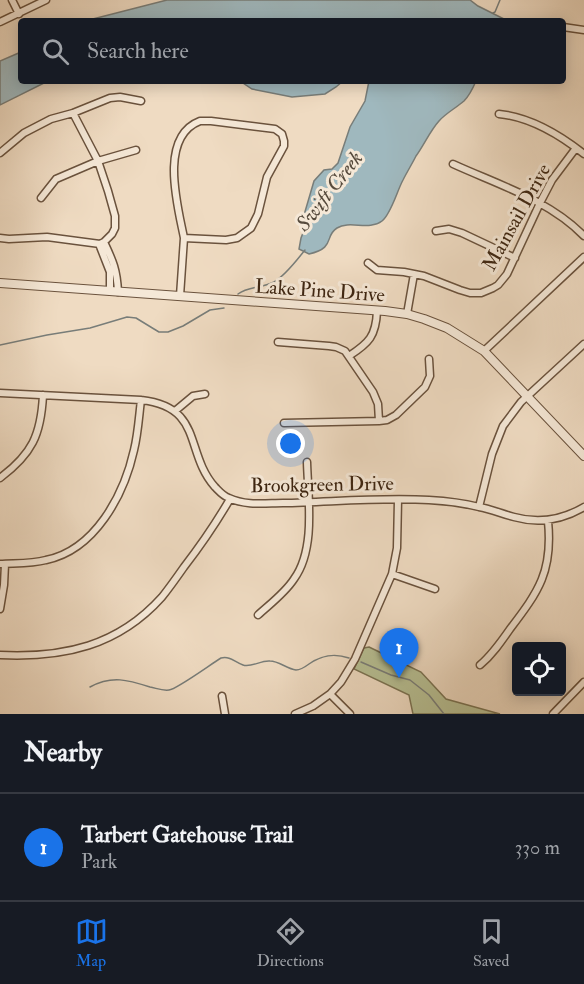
<!DOCTYPE html>
<html lang="en">
<head>
<meta charset="utf-8">
<style>
	body { margin:0; font-family:"IM FELL Double Pica",serif; background:#242831; color:#f1f3f6 }
	.controls { position:absolute; right:18px; bottom:18px; display:grid; overflow:hidden; border-radius:6px; box-shadow:0 3px 15px #0003 }
	.controls button { width:54px; height:54px; display:grid; place-items:center; padding:0; border:0; border-bottom:2px solid #363941; background:#171b24; color:#f1f3f6; font:30px sans-serif }
	.you { position:absolute; left:291px; top:444px; width:21px; height:21px; margin:-15px; border:4px solid #fff; border-radius:50%; background:#1a73e8; box-shadow:0 0 0 9px #1a73e833 }
	.badge { display:grid; place-items:center; width:39px; height:39px; border-radius:50%; background:#1a73e8; color:#fff; font-size:20px; font-weight:700 }
	.pin { position:absolute; translate:-50% -50px; filter:drop-shadow(0 2px 3px #0008) }
	.pin::after { content:''; position:absolute; top:32px; width:21px; height:18px; background:inherit; clip-path:polygon(0 0,100% 0,50% 100%) }
	.list { margin:0; padding:0; list-style:none }
	h2 { display:flex; justify-content:space-between; align-items:center; height:78px; margin:0; padding:0 24px; font-size:26px }
	h2 small { font-size:20px; font-weight:400; color:#9ea1a6 }
	.list li { display:grid; grid-template-columns:39px 1fr auto; gap:18px; align-items:center; box-sizing:border-box; height:108px; padding:0 24px; border-top:2px solid #363941 }
	.list b { display:block; font-size:22px; white-space:nowrap }
	.list p { margin:0; font-size:20px; white-space:nowrap; color:#9ea1a6 }
	.list em { font-size:20px; font-style:normal; color:#9ea1a6 }
	.icon { flex:none; width:33px; height:33px; fill:none; stroke:currentColor; stroke-width:2; stroke-linecap:round; stroke-linejoin:round }
	.map { position:relative; flex:none; width:584px; height:714px; overflow:hidden }
	.search { position:absolute; background:#171b24; box-shadow:0 3px 15px #0003; left:18px; right:18px; top:18px; height:66px; display:flex; align-items:center; gap:15px; box-sizing:border-box; padding:0 21px; border-radius:6px; color:#9ea1a6; font-size:22px }
	.sheet { height:186px; background:#171b24 }
	nav { display:flex; justify-content:space-around; align-items:center; box-sizing:border-box; height:84px; border-top:2px solid #363941; background:#171b24; font-size:16px; color:#9ea1a6 }
	nav a { display:grid; justify-items:center; gap:3px }
	nav .on { color:#1a73e8 }
	.map>svg:first-child { display:block }
</style>
</head>
<body>
<div class="map">
<svg width="584" height="714" viewBox="0 0 584 714">
	<rect width="100%" height="100%" fill="#efdbc2"/>
	<filter id="stains"><feTurbulence type="fractalNoise" baseFrequency=".00333" numOctaves="4"/><feColorMatrix values="0 0 0 0 .2 0 0 0 0 .09 0 0 0 0 .02 0 0 0 .5 -.17"/></filter>
	<radialGradient id="worn" r=".72"><stop offset=".6" stop-color="#630" stop-opacity="0"/><stop offset="1" stop-color="#630" stop-opacity=".3"/></radialGradient>
	<path fill="#b7c094" stroke="#7a7252" stroke-width="1.5" d="M369,647L421,672L446,699L500,714H413L409,695L354,669L364,648Z"/>
	<path fill="#9fb8be" stroke="#787d79" stroke-width="1.5" d="M167,0H470L478,6L504,19L502,21H85Z
		M21,52V81H48L0,105V61Z
		M240,81H343L336,87L325,94L292,97L252,89Z
		M369,81H476C473,88 470,95 464,101C456,108 446,113 439,121C430,131 424,145 416,156C412,164 407,172 403,180C397,191 391,214 382,221C369,231 350,220 337,228C324,236 336,248 309,254L299,249L301,238L305,228L304,215L314,181L324,170L332,169L338,163L350,127L365,101Z"/>
	<g fill="none" stroke-linecap="round" stroke-linejoin="round">
		<path stroke="#787d79" stroke-width="1.5" d="M493,13L495,12L500,0
			M238,294C248,286 263,288 274,282C286,275 296,261 305,250
			M0,345L47,335L90,328L127,317L136,318L154,329L159,332H168L183,326L210,310L224,308
			M361,662L391,675L410,680L429,695L444,714
			M90,687C112,675 128,680 150,687C156,688 162,691 169,690C177,689 211,664 221,658C231,656 234,662 243,665C251,668 261,660 270,661C279,661 287,669 296,670C301,670 305,667 309,664C322,655 334,653 349,658"/>
		<defs>
			<path id="minor" d="M12,0L19,14
				M0,22L46,0
				M563,27L584,30
				M499,114C530,117 560,135 584,154
				M200,121H211L275,129L282,134L284,141V146L267,177L258,214L251,228L237,238L226,240L184,238C178,207 158,137 200,121Z
				M0,153L24,133L51,119L73,113L110,98L120,97L141,101
				M453,164C499,185 549,200 584,236
				M41,198L56,179L98,161L136,150
				M436,231L449,229L462,233L515,258
				M0,238L9,239L47,237L100,244L104,242L112,234L115,228V216L108,191L98,161L73,113
				M104,242C113,261 117,270 118,292
				M99,244L110,272V291
				M368,263L377,270L404,272L424,276L460,290L470,293H481L493,288L498,285L507,274L540,203L552,180L576,148
				M180,296L184,238
				M407,314L414,274
				M278,342L329,346L336,347L345,351L373,392L378,404L379,421
				M484,351L584,257
				M349,356C369,343 376,336 377,311
				M0,393L141,400C204,407 184,452 215,487C219,491 223,496 229,498C246,506 266,503 283,503C331,502 382,497 429,500C446,501 463,503 479,507C491,509 502,514 514,517C539,524 562,520 584,507
				M175,411L193,396L205,394
				M284,423L379,421L387,420L396,415L425,387L430,376L429,359
				M0,478C32,454 41,435 43,395
				M479,507L492,454L503,426L521,402L584,344
				M0,564C15,563 31,564 46,560C95,550 124,495 134,450C138,434 139,416 141,400
				M392,574L435,589
				M0,609L4,585L5,564
				M258,615C270,604 285,593 294,579C316,549 308,498 307,462
				M0,655C64,658 118,646 162,597C170,587 177,577 184,567C201,545 216,523 230,499
				M480,665C492,655 501,642 510,629C539,591 553,571 548,521
				M330,694L350,714
				M222,696L225,714
				M295,714L313,706L330,694L341,682L355,659L392,574L397,548L398,500
				M553,714L584,682"/>
			<path id="tertiary" d="M0,283L385,311L407,314L424,319L447,328L484,351L584,456"/>
		</defs>
		<use href="#minor" stroke="#6a523d" stroke-width="9"/>
		<use href="#tertiary" stroke="#6a523d" stroke-width="10"/>
		<use href="#minor" stroke="#f5e8d7" stroke-width="6"/>
		<use href="#tertiary" stroke="#f5e8d7" stroke-width="8"/>
	</g>
	<g text-anchor="middle" stroke-width="6" stroke-linejoin="round" paint-order="stroke">
		<g font-size="20" fill="#3d2511" stroke="#f5e8d7">
			<text transform="translate(516 217) rotate(-61)" y="7">Mainsail Drive</text>
			<text transform="translate(320 290) rotate(4)" y="7">Lake Pine Drive</text>
			<text transform="translate(322 484) rotate(-1)" y="7">Brookgreen Drive</text>
		</g>
		<g font-size="21" font-style="italic" fill="#564a3c" stroke="#f5e8d7">
			<text transform="translate(329 191) rotate(-52)" y="7">Swift Creek</text>
		</g>
	</g>
	<rect width="100%" height="100%" filter="url(#stains)"/>
	<rect width="100%" height="100%" fill="url(#worn)"/>
</svg>
<div class="controls">
<button><svg class="icon" aria-label="locate" viewBox="0 0 24 24"><circle cx="12" cy="12" r="6"/><path d="M12 2v4M12 18v4M2 12h4M18 12h4"/></svg></button>
</div>
<div class="you"></div>
<div class="pin badge" style="left:399px;top:678px">1</div>
<div class="search"><svg class="icon" aria-label="search" viewBox="0 0 24 24"><circle cx="10" cy="10" r="6"/><path d="M15 15l6 6"/></svg>Search here</div>
</div>
<section class="sheet">
<h2>Nearby<small></small></h2>
<ul class="list">
<li><span class="badge">1</span><div><b>Tarbert Gatehouse Trail</b><p>Park</p></div><em>330 m</em></li>
</ul>
</section>
<nav>
<a class="on"><svg class="icon" aria-label="map" viewBox="0 0 24 24"><path d="M3 6l6-2 6 2 6-2v14l-6 2-6-2-6 2zM9 4v14M15 6v14"/></svg>Map</a>
<a><svg class="icon" aria-label="directions" viewBox="0 0 24 24"><path d="M12 3l9 9-9 9-9-9zM9 14v-3h6M13 9l2 2-2 2"/></svg>Directions</a>
<a><svg class="icon" aria-label="saved" viewBox="0 0 24 24"><path d="M7 4h10v16l-5-4-5 4z"/></svg>Saved</a>
</nav>
</body>
</html>
